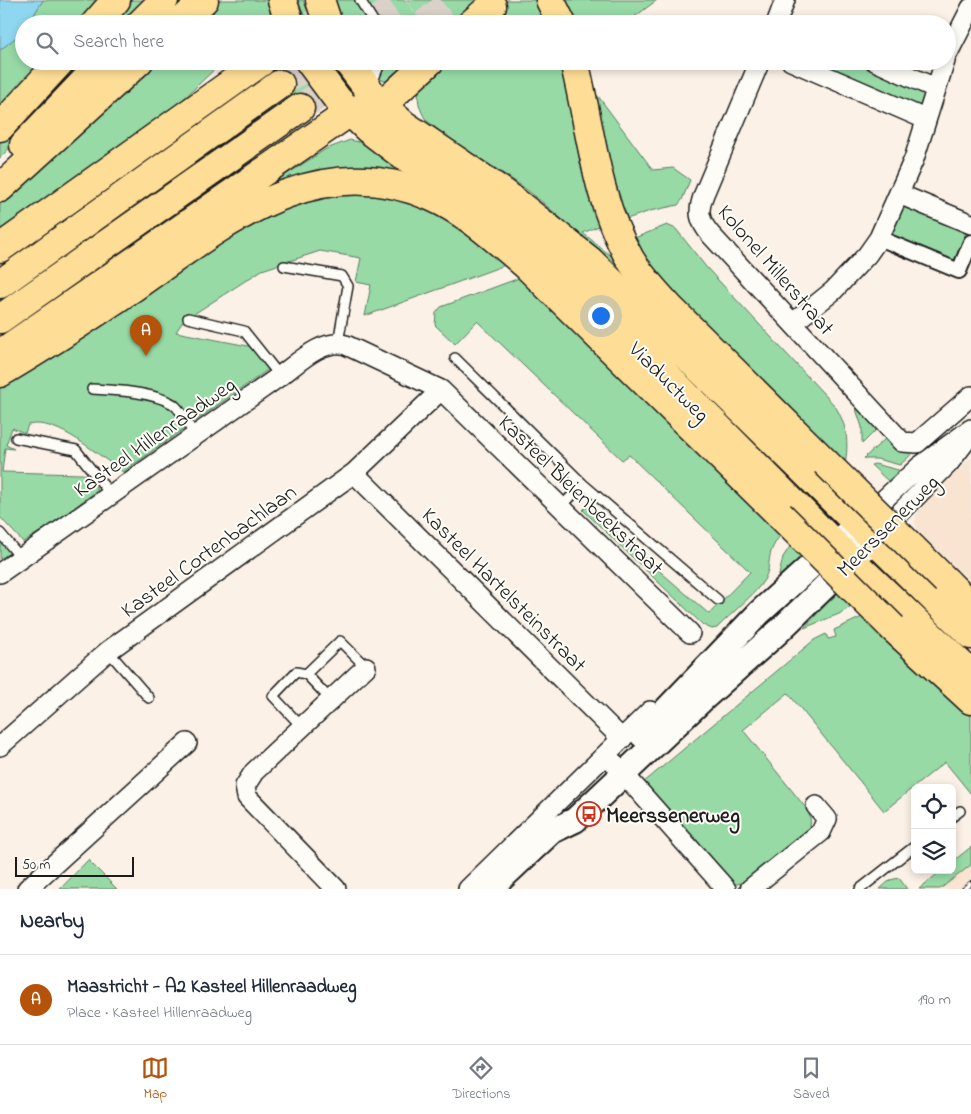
<!DOCTYPE html>
<html lang="en">
<head>
<meta charset="utf-8">
<style>
	body { margin:0; font-family:"Indie Flower",sans-serif; background:#f6f6f7; color:#1f2937 }
	.controls { position:absolute; right:15px; bottom:15px; display:grid; overflow:hidden; border-radius:8px; box-shadow:0 2px 8px #0003 }
	.controls button { width:45px; height:45px; display:grid; place-items:center; padding:0; border:0; border-bottom:1px solid #e0e1e3; background:#fff; color:#1f2937; font:25px sans-serif }
	.scale { position:absolute; left:15px; bottom:12px; width:119px; box-sizing:border-box; padding-left:5px; border:2px solid #1c1c1c; border-top:0; font-size:14px; line-height:18px; white-space:nowrap; color:#1c1c1c; -webkit-text-stroke:4px #fdfcf7; paint-order:stroke }
	.you { position:absolute; left:600px; top:315px; width:18px; height:18px; margin:-12px; border:4px solid #fff; border-radius:50%; background:#1a73e8; box-shadow:0 0 0 8px #1a73e833 }
	.badge { display:grid; place-items:center; width:32px; height:32px; border-radius:50%; background:#b45309; color:#fff; font-size:16px; font-weight:700 }
	.pin { position:absolute; translate:-50% -41px; filter:drop-shadow(0 1px 2px #0008) }
	.pin::after { content:''; position:absolute; top:26px; width:18px; height:15px; background:inherit; clip-path:polygon(0 0,100% 0,50% 100%) }
	.list { margin:0; padding:0; list-style:none }
	h2 { display:flex; justify-content:space-between; align-items:center; height:65px; margin:0; padding:0 20px; font-size:21px }
	h2 small { font-size:16px; font-weight:400; color:#747a83 }
	.list li { display:grid; grid-template-columns:32px 1fr auto; gap:15px; align-items:center; box-sizing:border-box; height:90px; padding:0 20px; border-top:1px solid #e0e1e3 }
	.list b { display:block; font-size:19px; white-space:nowrap }
	.list p { margin:0; font-size:16px; white-space:nowrap; color:#747a83 }
	.list em { font-size:16px; font-style:normal; color:#747a83 }
	.icon { flex:none; width:28px; height:28px; fill:none; stroke:currentColor; stroke-width:2; stroke-linecap:round; stroke-linejoin:round }
	.map { position:relative; flex:none; width:971px; height:889px; overflow:hidden }
	.search { position:absolute; background:#fff; box-shadow:0 2px 8px #0003; left:15px; right:15px; top:15px; height:55px; display:flex; align-items:center; gap:12px; box-sizing:border-box; padding:0 18px; border-radius:28px; color:#747a83; font-size:19px }
	.sheet { height:155px; background:#fff }
	nav { display:flex; justify-content:space-around; align-items:center; box-sizing:border-box; height:70px; border-top:1px solid #e0e1e3; background:#fff; font-size:14px; color:#747a83 }
	nav a { display:grid; justify-items:center; gap:2px }
	nav .on { color:#b45309 }
	.map>svg:first-child { display:block }
</style>
</head>
<body>
<div class="map">
<svg width="971" height="889" viewBox="0 0 971 889">
	<rect width="100%" height="100%" fill="#fbf1e6"/>
	<filter id="ink" filterUnits="userSpaceOnUse"><feTurbulence type="fractalNoise" baseFrequency=".02" numOctaves="2"/><feDisplacementMap in="SourceGraphic" scale="10" xChannelSelector="R" yChannelSelector="G"/><feConvolveMatrix kernelMatrix="1 2 1 2 8 2 1 2 1" color-interpolation-filters="sRGB"/></filter>
	<g filter="url(#ink)">
		<path fill="#f8e4d1" d="M971,458V582L918,531L915,523L916,515L922,506Z
			M971,865V889H940Z"/>
		<path fill="#97daa6" stroke="#5a7b61" d="M43,0H101L79,24H28Z
			M125,0H151L127,24H104Z
			M220,0H271L279,24H196Z
			M298,0H303L313,24H307Z
			M329,0H483L457,24H338Z
			M489,0H536L549,24H504L502,17Z
			M557,0H657L625,24H568Z
			M24,31V61H46L0,109V50Z
			M71,61H91L0,158V137Z
			M158,61H223L169,113L0,234V200L117,100Z
			M264,61H296L310,86L0,311V297L290,93L272,69Z
			M358,61H417L390,83L366,74Z
			M439,61H563L601,225L583,233L627,269L692,345C640,295 590,242 535,196C500,168 459,149 426,120C410,94 421,81 439,61Z
			M801,61H868L931,90L920,114Z
			M590,95L598,96L653,170L673,168L690,180L682,200L678,205L650,211L621,221Z
			M350,140L371,145L423,185L242,203L326,149Z
			M353,191L377,194L451,218L508,264L365,316L371,285L356,282L361,258L320,251L262,270L183,321L176,332L253,347L269,369L123,472C99,456 57,417 28,425L25,433L12,428L6,445L14,449L5,448L2,472L82,474L87,475L98,490L51,525L23,542L0,517V386L275,208Z
			M904,206L966,233L954,262L891,236Z
			M667,225L676,229L706,267L835,406C847,425 849,443 845,464L665,292L632,239Z
			M522,277L766,517L764,520L780,536C764,556 773,564 764,580C754,596 730,614 717,628L712,629L703,625L583,510L586,507L709,614L750,572L629,455L622,460L477,321L455,344L435,325L436,313L441,307Z
			M854,403L878,428L862,444V427Z
			M886,438L897,449H917L900,465L877,459H866L864,458Z
			M875,464L902,471L889,482L871,465Z
			M0,537L12,551L0,559Z
			M791,545L803,557L777,584L783,557Z
			M838,591L853,605L839,614L804,628Z
			M864,616L971,716V794L945,762L884,811L788,693L743,730L806,808C811,817 812,823 808,833L748,881L733,885L643,783L814,640L826,634L828,639L836,637L834,630Z
			M971,847V865L940,889H919L942,870H952V862Z
			M88,860L117,889H60Z
			M899,878L907,889H880L890,880Z"/>
		<path fill="#8fd7f0" stroke="#618c9b" d="M0,0H43L28,24H24L23,32L0,50Z"/>
		<g fill="none" stroke-linecap="round" stroke-linejoin="round">
			<path stroke="#dad1c8" stroke-width="28" stroke-dasharray="28 14" stroke-linecap="butt" d="M424,24L455,0
				M300,108L369,61"/>
			<path stroke="#dad1c8" stroke-width="28" stroke-dasharray="28 14" stroke-linecap="butt" d="M313,24L346,0
				M371,24L407,0
				M280,84L314,61"/>
			<defs>
				<path id="service" d="M360,0L375,24
					M371,86L381,61
					M284,266L342,276L348,286L338,343
					M188,318L244,331L280,376
					M455,358L583,484L718,600
					M92,389C114,390 153,392 173,404C182,410 189,427 195,436
					M16,438L76,450L111,495
					M561,507L583,484
					M0,533L21,558
					M108,651L149,698
					M306,674L331,700
					M302,727L273,696L296,672L306,674L340,641L366,667
					M952,817L960,811
					M860,889L915,846"/>
				<path id="pedestrian" d="M879,238L959,271L971,242"/>
				<path id="minor" d="M776,24L785,0
					M947,55L971,8
					M760,61L704,194C697,212 699,221 711,235L902,442L917,443L971,396
					M791,61L925,119
					M875,61L935,88
					M899,194L971,224
					M793,323L833,291L867,255L879,238L914,159L945,61
					M354,473L622,739
					M864,518L919,467L971,429
					M880,533L949,463L968,438
					M0,573L280,376C298,363 323,338 346,345L441,390L690,633
					M0,746L108,651L354,473L441,390
					M614,763L726,889
					M27,889L187,743
					M336,889L247,797L245,786L254,772L366,667
					M468,889L650,711
					M750,889L821,832L827,819L816,806"/>
				<path id="tertiary" d="M642,735L760,612L858,523
					M490,889L552,831L575,820L705,697L779,631L874,539"/>
				<path id="primary" d="M282,0L290,24
					M320,0L328,24
					M309,61L338,100L368,129L402,155L482,204L564,272L834,544L971,674
					M347,61L378,102L403,124L504,193L590,261L971,635"/>
				<path id="trunk" d="M550,0L562,24
					M95,24L116,0
					M140,24L164,0
					M179,24L204,0
					M471,24L492,6
					M574,61C591,128 595,198 630,259C641,277 657,294 671,309L825,462
					M0,127L61,61
					M24,145L104,61
					M0,188L139,61
					M0,319L300,108
					M7,349L350,112L392,96L430,61
					M0,373C46,346 90,317 134,287C224,224 316,146 432,197C468,213 497,240 527,266L780,515
					M946,581L971,606
					M893,628L971,700"/>
				<path id="motorway" d="M0,248L261,62
					M0,284L280,84"/>
			</defs>
			<use href="#service" stroke="#1c1c1c" stroke-width="12"/>
			<use href="#pedestrian" stroke="#1c1c1c" stroke-width="18"/>
			<use href="#minor" stroke="#1c1c1c" stroke-width="22"/>
			<use href="#tertiary" stroke="#1c1c1c" stroke-width="28"/>
			<use href="#primary" stroke="#1c1c1c" stroke-width="31"/>
			<use href="#trunk" stroke="#1c1c1c" stroke-width="31"/>
			<use href="#motorway" stroke="#1c1c1c" stroke-width="31"/>
			<use href="#service" stroke="#fdfcf7" stroke-width="9"/>
			<use href="#pedestrian" stroke="#fdfcf7" stroke-width="14"/>
			<use href="#minor" stroke="#fdfcf7" stroke-width="19"/>
			<use href="#tertiary" stroke="#fdfcf7" stroke-width="24"/>
			<use href="#primary" stroke="#fedd96" stroke-width="28"/>
			<use href="#trunk" stroke="#fedd96" stroke-width="28"/>
			<use href="#motorway" stroke="#fedd96" stroke-width="28"/>
			<defs>
				<path id="rail" d="M964,889L971,883"/>
			</defs>
			<use href="#rail" stroke="#1c1c1c" stroke-width="5.5"/>
			<use href="#rail" stroke="#fdfcf7" stroke-width="4" stroke-dasharray="11" stroke-linecap="butt"/>
			<defs>
				<path id="trunk-bridge" d="M825,462L946,581
					M780,515L893,628"/>
			</defs>
			<use href="#trunk-bridge" stroke="#1c1c1c" stroke-width="31" stroke-linecap="butt"/>
			<use href="#trunk-bridge" stroke="#fedd96" stroke-width="28"/>
		</g>
	</g>
	<defs>
		<symbol id="bus-ring" viewBox="-11 -11 22 22"><circle r="9.5" fill="#fdfcf7" stroke="#c8321e" stroke-width="1.5"/><path d="M-5-6H5V4H4V6H2V4H-2V6H-4V4H-5ZM-3.5-4V0h7V-4ZM-3.5 1.2v1.5H-2V1.2ZM2 1.2v1.5H3.5V1.2Z" fill="#c8321e"/></symbol>
	</defs>
	<g fill-rule="evenodd">
		<use href="#bus-ring" x="575" y="800" width="28" height="28"/>
	</g>
	<g text-anchor="middle" stroke-width="4" stroke-linejoin="round" paint-order="stroke">
		<g font-size="22" fill="#1c1c1c" stroke="#fdfcf7">
			<text transform="translate(777 269) rotate(49)" y="8">Kolonel Millerstraat</text>
			<text transform="translate(670 381) rotate(45)" y="8">Viaductweg</text>
			<text transform="translate(154 436) rotate(-35)" y="8">Kasteel Hillenraadweg</text>
			<text transform="translate(582 494) rotate(44)" y="8">Kasteel Bleienbeekstraat</text>
			<text transform="translate(887 525) rotate(-45)" y="8">Meerssenerweg</text>
			<text transform="translate(208 550) rotate(-36)" y="8">Kasteel Cortenbachlaan</text>
			<text transform="translate(505 589) rotate(45)" y="8">Kasteel Hartelsteinstraat</text>
		</g>
		<g font-size="22" font-weight="bold" fill="#1c1c1c" stroke="#fdfcf7" text-anchor="start">
			<text x="606" y="822">Meerssenerweg</text>
		</g>
	</g>
</svg>
<div class="controls">
<button><svg class="icon" aria-label="locate" viewBox="0 0 24 24"><circle cx="12" cy="12" r="6"/><path d="M12 2v4M12 18v4M2 12h4M18 12h4"/></svg></button>
<button><svg class="icon" aria-label="layers" viewBox="0 0 24 24"><path d="M12 4l9 5-9 5-9-5zM3 14l9 5 9-5"/></svg></button>
</div>
<div class="scale">50 m</div>
<div class="you"></div>
<div class="pin badge" style="left:146px;top:356px">A</div>
<div class="search"><svg class="icon" aria-label="search" viewBox="0 0 24 24"><circle cx="10" cy="10" r="6"/><path d="M15 15l6 6"/></svg>Search here</div>
</div>
<section class="sheet">
<h2>Nearby<small></small></h2>
<ul class="list">
<li><span class="badge">A</span><div><b>Maastricht - A2 Kasteel Hillenraadweg</b><p>Place · Kasteel Hillenraadweg</p></div><em>190 m</em></li>
</ul>
</section>
<nav>
<a class="on"><svg class="icon" aria-label="map" viewBox="0 0 24 24"><path d="M3 6l6-2 6 2 6-2v14l-6 2-6-2-6 2zM9 4v14M15 6v14"/></svg>Map</a>
<a><svg class="icon" aria-label="directions" viewBox="0 0 24 24"><path d="M12 3l9 9-9 9-9-9zM9 14v-3h6M13 9l2 2-2 2"/></svg>Directions</a>
<a><svg class="icon" aria-label="saved" viewBox="0 0 24 24"><path d="M7 4h10v16l-5-4-5 4z"/></svg>Saved</a>
</nav>
</body>
</html>
